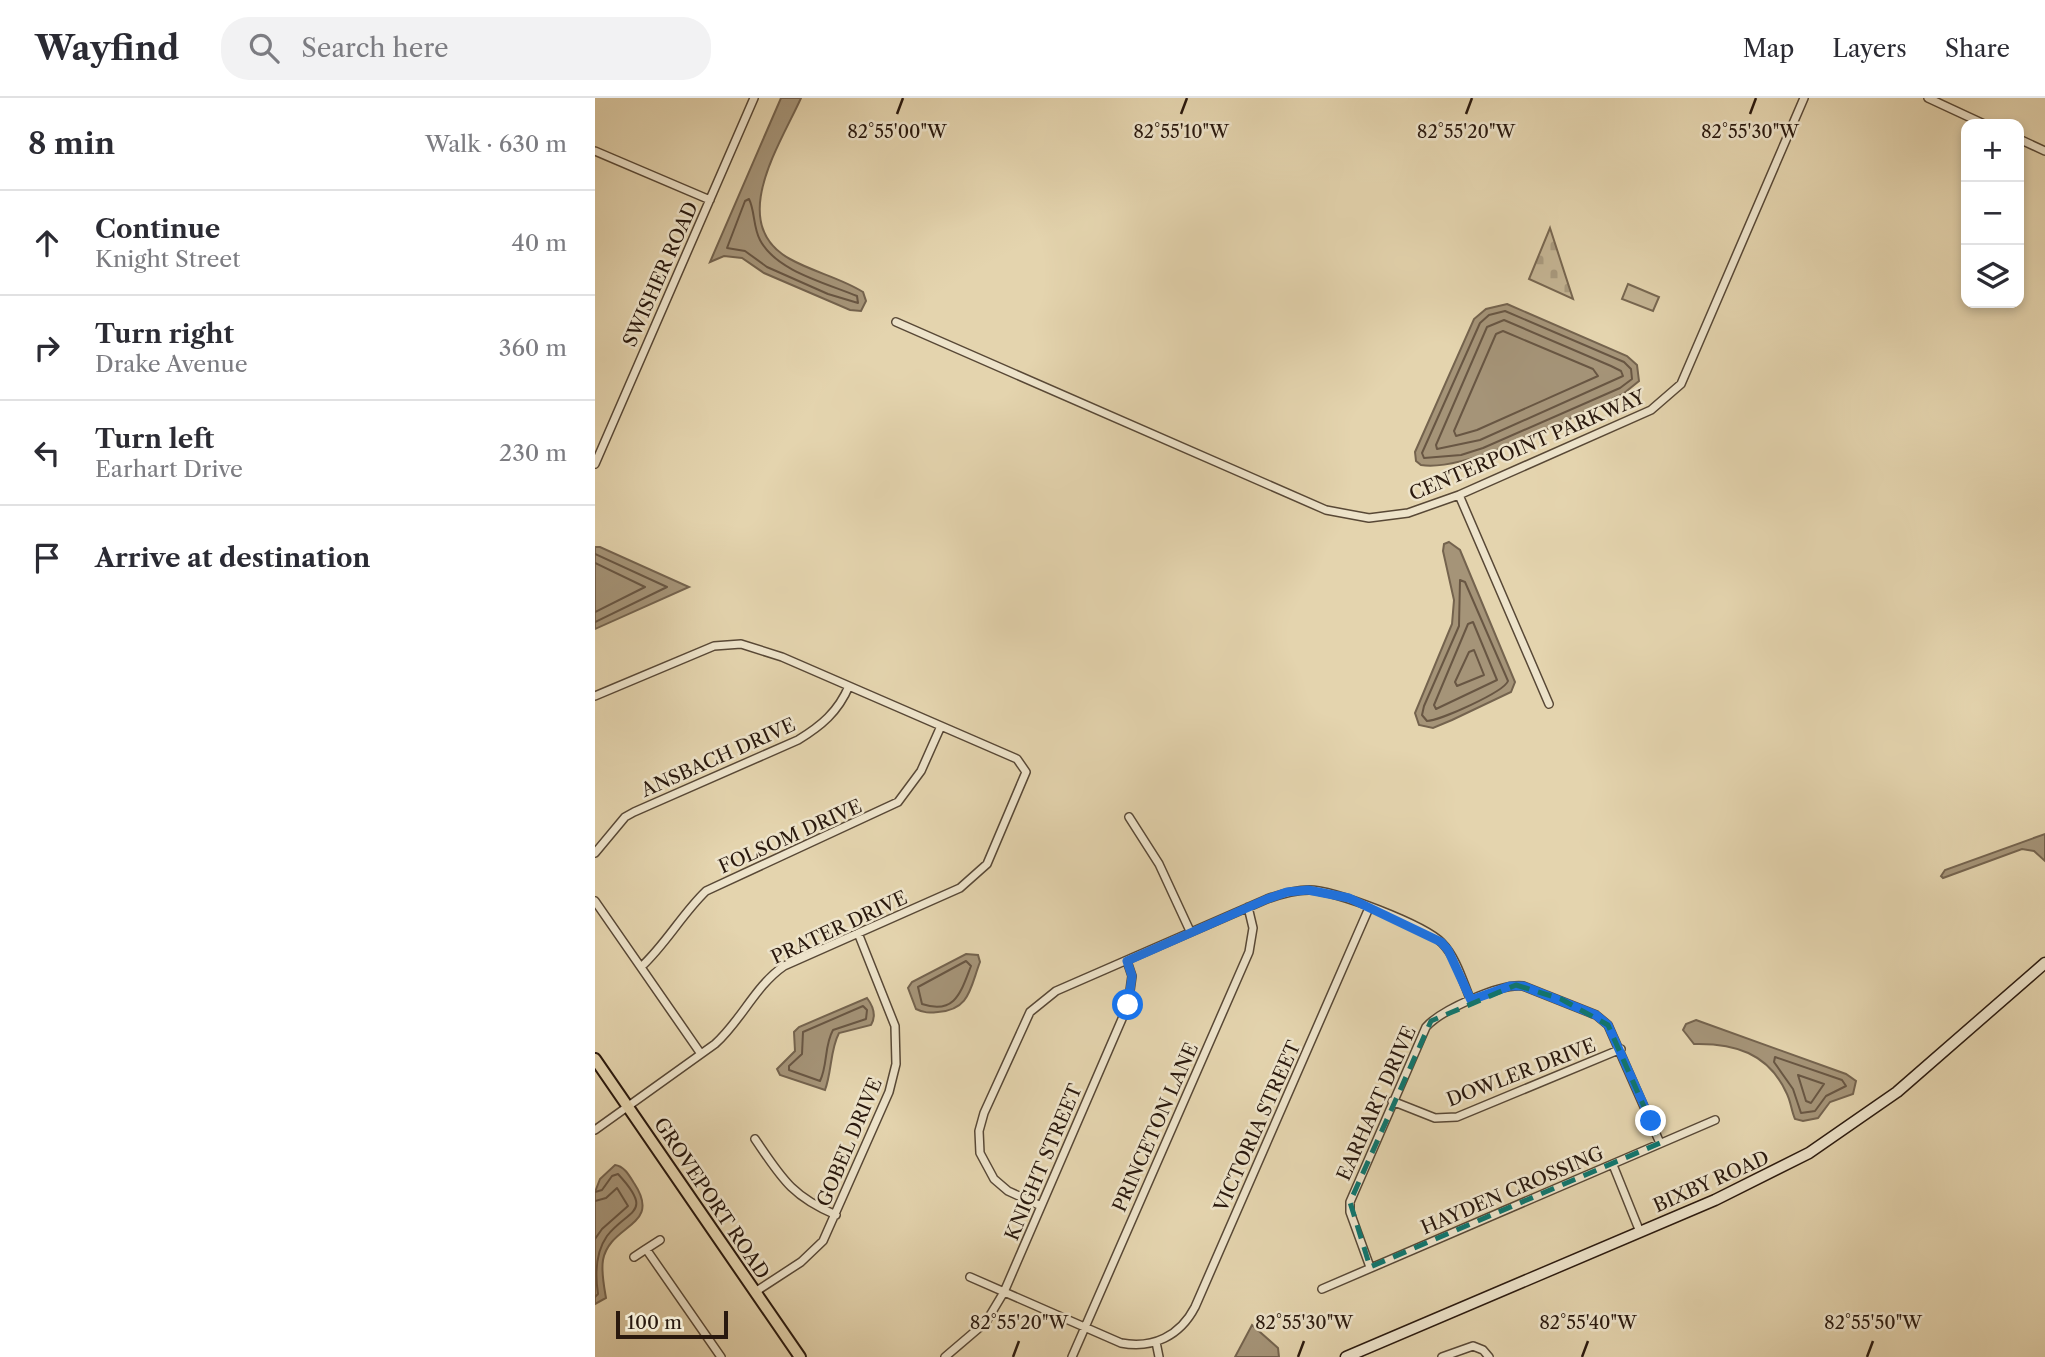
<!DOCTYPE html>
<html lang="en">
<head>
<meta charset="utf-8">
<style>
	body { margin:0; font-family:"Libre Caslon Text",serif; background:#f2f2f3; color:#2b2b33 }
	.controls { position:absolute; right:21px; top:21px; display:grid; overflow:hidden; border-radius:14px; box-shadow:0 4px 10px #0003 }
	.controls button { width:63px; height:63px; display:grid; place-items:center; padding:0; border:0; border-bottom:2px solid #e1e1e2; background:#fff; color:#2b2b33; font:35px sans-serif }
	.scale { position:absolute; left:21px; bottom:18px; width:112px; box-sizing:border-box; padding-left:7px; border:4px solid #2a190e; border-top:0; font-size:19px; line-height:24px; white-space:nowrap; color:#2a190e; -webkit-text-stroke:5px #ede3ca; paint-order:stroke }
	.stop { position:absolute; width:21px; height:21px; margin:-16px; border:5px solid #1a73e8; border-radius:50%; background:#fff }
	.stop.end { background:#1a73e8; border-color:#fff; box-shadow:0 2px 7px #0008 }
	.list { margin:0; padding:0; list-style:none }
	h2 { display:flex; justify-content:space-between; align-items:center; height:91px; margin:0; padding:0 28px; font-size:30px }
	h2 small { font-size:23px; font-weight:400; color:#7c7c81 }
	.list li { display:grid; grid-template-columns:46px 1fr auto; gap:21px; align-items:center; box-sizing:border-box; height:105px; padding:0 28px; border-top:2px solid #e1e1e2 }
	.list b { display:block; font-size:26px; white-space:nowrap }
	.list p { margin:0; font-size:23px; white-space:nowrap; color:#7c7c81 }
	.list em { font-size:23px; font-style:normal; color:#7c7c81 }
	.icon { flex:none; width:38px; height:38px; fill:none; stroke:currentColor; stroke-width:2; stroke-linecap:round; stroke-linejoin:round }
	.map { position:relative; flex:none; width:1450px; height:1259px; overflow:hidden }
	header { display:flex; align-items:center; gap:42px; box-sizing:border-box; height:98px; padding:0 35px; background:#fff; border-bottom:2px solid #e1e1e2 }
	header strong { font-size:33px }
	nav { display:flex; gap:38px; margin-inline-start:auto; font-size:24px }
	.search { width:490px; height:63px; background:#f2f2f3; display:flex; align-items:center; gap:18px; box-sizing:border-box; padding:0 24px; border-radius:28px; color:#7c7c81; font-size:26px }
	main { display:flex }
	aside { flex:1; background:#fff }
	.map>svg:first-child { display:block }
</style>
</head>
<body>
<header>
<strong>Wayfind</strong>
<div class="search"><svg class="icon" aria-label="search" viewBox="0 0 24 24"><circle cx="10" cy="10" r="6"/><path d="M15 15l6 6"/></svg>Search here</div>
<nav><a>Map</a><a>Layers</a><a>Share</a></nav>
</header>
<main>
<aside>
<h2>8 min<small>Walk · 630 m</small></h2>
<ul class="list">
<li><svg class="icon" aria-label="ahead" viewBox="0 0 24 24"><path d="M12 20V5M6 11l6-6 6 6"/></svg><div><b>Continue</b><p>Knight Street</p></div><em>40 m</em></li>
<li><svg class="icon" aria-label="right" viewBox="0 0 24 24"><path d="M7 20v-9h11M14 6l5 5-5 5"/></svg><div><b>Turn right</b><p>Drake Avenue</p></div><em>360 m</em></li>
<li><svg class="icon" aria-label="left" viewBox="0 0 24 24"><path d="M17 20v-9H6M10 6l-5 5 5 5"/></svg><div><b>Turn left</b><p>Earhart Drive</p></div><em>230 m</em></li>
<li><svg class="icon" aria-label="arrive" viewBox="0 0 24 24"><path d="M6 21V4h12l-3 4 3 4H6"/></svg><div><b>Arrive at destination</b></div></li>
</ul>
</aside>
<div class="map">
<svg width="1450" height="1259" viewBox="0 0 1450 1259">
	<defs>
		<pattern id="cemetery-stones" width="16" height="16" patternUnits="userSpaceOnUse" patternTransform="scale(1.75)"><rect width="16" height="16" fill="#c4b493"/><path d="M2 7V4a2 2 0 0 1 4 0v3zM10 15v-3a2 2 0 0 1 4 0v3z" fill="#a99a7e"/></pattern>
	</defs>
	<rect width="100%" height="100%" fill="#e4d4ae"/>
	<filter id="stains"><feTurbulence type="fractalNoise" baseFrequency=".00286" numOctaves="4"/><feColorMatrix values="0 0 0 0 .2 0 0 0 0 .09 0 0 0 0 .02 0 0 0 .5 -.17"/></filter>
	<radialGradient id="worn" r=".72"><stop offset=".6" stop-color="#630" stop-opacity="0"/><stop offset="1" stop-color="#630" stop-opacity=".3"/></radialGradient>
	<path fill="url(#cemetery-stones)" stroke="#776650" stroke-width="2" d="M955,130L978,201L934,181Z"/>
	<path fill="#c4b493" stroke="#776650" stroke-width="2" d="M1033,186L1064,199L1058,213L1027,201Z"/>
	<path fill="#a59478" stroke="#74634e" stroke-width="2" d="M186,0H206C185,47 131,126 195,161C218,174 246,180 268,194L271,203L266,213L255,212L169,175L147,160L129,158L115,164Z
		M912,206L1032,258L1042,267L1044,283L1028,296C983,316 872,375 826,367L821,363L820,354L879,221L891,211Z
		M854,444L865,452L920,584L916,594L857,622L838,630L824,627L820,615L857,526L859,502L848,453L849,446Z
		M0,449H5L94,489L0,531Z
		M1450,736V763L1439,753L1427,751L1348,780L1346,778L1350,772Z
		M371,856L383,857L385,864C375,890 375,912 343,914C334,915 329,915 321,911L313,890L317,884Z
		M272,900C278,908 282,917 276,927L244,935C235,952 237,973 230,992L185,977L182,971L200,953L199,934L204,929Z
		M1101,922L1251,976L1261,983L1258,996L1235,1004L1223,1020L1208,1023L1200,1021C1196,1012 1196,1003 1191,994C1173,955 1139,945 1099,946L1088,932L1091,926Z
		M20,1067C29,1068 34,1077 39,1085C68,1129 15,1125 8,1162C6,1174 9,1188 11,1200L0,1206V1094L5,1081Z
		M657,1227L683,1250L684,1259H640Z"/>
	<g fill="none" stroke-linecap="round" stroke-linejoin="round">
		<path stroke="#685643" stroke-width="2" d="M154,101C160,113 158,129 165,142C181,173 231,185 262,198L263,205L233,196L172,169L150,153L132,150L150,103Z
			M910,213L1029,264L1036,271L1037,281L1025,290L888,350L866,357L829,360L827,355L885,225L894,217Z
			M909,222L1016,268L1026,273L1028,278L885,342L842,351L841,347L892,229Z
			M908,233L998,271L1003,278L882,332L861,338L859,333L901,236Z
			M0,456L72,489L0,524
			M0,465L50,489L0,514
			M865,482L870,484L913,583C909,594 844,623 832,623L827,617L829,608L864,528Z
			M878,524L902,582L841,611L839,607L873,526Z
			M879,552L889,577L862,588L860,584L874,554Z
			M371,863L376,868C366,893 361,917 327,906L323,889Z
			M268,908L272,912L271,921L238,932C229,948 233,966 225,983L194,972V968L207,956L208,934Z
			M1180,959L1247,982L1251,988L1231,998L1220,1013L1206,1015L1198,991L1179,964Z
			M1203,977L1229,986L1216,1005L1211,1003Z
			M0,1094L7,1092L17,1078L23,1076C60,1116 33,1111 12,1138C0,1155 0,1176 3,1196L0,1199
			M0,1103L11,1100L22,1090L33,1108L7,1131L0,1141"/>
		<defs>
			<path id="street" d="M1333,0L1389,26
				M1424,41L1450,53
				M0,53L115,102
				M301,224L731,412L774,420L813,415L864,397L1056,312L1086,286L1209,0
				M0,366L159,0
				M864,397L954,606
				M0,598L119,548L146,546L187,559L422,661L431,674L392,766L365,790L189,868C160,888 146,923 120,946L0,1032
				M534,719L564,766L595,833
				M0,755L30,719L39,714L203,642C226,628 243,614 254,588
				M0,803L106,956
				M46,869C71,846 87,816 111,793L303,704L326,673L346,628
				M797,1003L840,1020L862,1019L1026,951
				M160,1041C186,1079 196,1098 241,1117
				M1018,1067L1045,1134
				M446,1108L413,1093L399,1081L385,1055L384,1033L389,1015L435,914L461,893L672,801C686,796 699,792 714,792C739,792 830,827 847,845C861,859 868,884 876,903
				M51,1151L65,1142
				M39,1159L51,1151L126,1259
				M775,1169L755,1114V1104L831,929C846,912 906,885 928,888L1001,917L1013,927L1065,1045
				M375,1179L526,1245C558,1251 585,1238 600,1209L774,810
				M727,1191L1120,1022
				M160,1194L206,1164L228,1143L294,994L301,966L300,928L263,835
				M561,1244L564,1259
				M350,1259L391,1224L409,1194L533,907L537,878L532,863
				M477,1259L654,854L658,830L653,809
				M847,1259L878,1248L888,1252L894,1259"/>
			<path id="secondary" d="M751,1259L1120,1102L1214,1055L1302,994L1450,865"/>
			<path id="primary" d="M0,961L205,1259"/>
		</defs>
		<use href="#street" stroke="#584836" stroke-width="10"/>
		<use href="#secondary" stroke="#2a190e" stroke-width="13"/>
		<use href="#primary" stroke="#2a190e" stroke-width="14"/>
		<use href="#street" stroke="#ede3ca" stroke-width="7"/>
		<use href="#secondary" stroke="#ede3ca" stroke-width="10"/>
		<use href="#primary" stroke="#e4d4ae" stroke-width="10"/>
	</g>
	<g fill="none" stroke-linecap="round" stroke-linejoin="round">
		<path stroke="#1a73e8" stroke-width="9" d="M533,907L537,878L532,863L672,801L692,794L713,792L754,800L846,844L853,852L876,902L915,888H928L1001,917L1013,927L1056,1023"/>
	</g>
	<path fill="none" stroke="#0f766e" stroke-width="5" stroke-dasharray="14 9" stroke-linejoin="round" d="M921,887L966,901L1013,927L1065,1045L775,1169L755,1104L836,923Z"/>
	<path fill="none" stroke="#2a190e" stroke-width="2.5" d="M302,16L308,0M586,16L592,0M871,16L877,0M1155,16L1161,0M418,1259L424,1243M703,1259L709,1243M987,1259L993,1243M1272,1259L1278,1243"/>
	<g text-anchor="middle" stroke-width="5" stroke-linejoin="round" paint-order="stroke">
		<g font-size="19" fill="#2a190e" stroke="#ede3ca">
			<text transform="translate(65 176) rotate(-66)" y="7">SWISHER ROAD</text>
			<text transform="translate(932 347) rotate(-23)" y="7">CENTERPOINT PARKWAY</text>
			<text transform="translate(123 659) rotate(-24)" y="7">ANSBACH DRIVE</text>
			<text transform="translate(195 738) rotate(-24)" y="7">FOLSOM DRIVE</text>
			<text transform="translate(244 829) rotate(-25)" y="7">PRATER DRIVE</text>
			<text transform="translate(926 974) rotate(-21)" y="7">DOWLER DRIVE</text>
			<text transform="translate(781 1005) rotate(-66)" y="7">EARHART DRIVE</text>
			<text transform="translate(662 1028) rotate(-66)" y="7">VICTORIA STREET</text>
			<text transform="translate(560 1029) rotate(-66)" y="7">PRINCETON LANE</text>
			<text transform="translate(254 1044) rotate(-67)" y="7">GOBEL DRIVE</text>
			<text transform="translate(448 1064) rotate(-67)" y="7">KNIGHT STREET</text>
			<text transform="translate(1116 1083) rotate(-24)" y="7">BIXBY ROAD</text>
			<text transform="translate(917 1092) rotate(-23)" y="7">HAYDEN CROSSING</text>
			<text transform="translate(117 1100) rotate(56)" y="7">GROVEPORT ROAD</text>
		</g>
	</g>
	<g font-size="18" text-anchor="middle" fill="#2a190e" stroke="#ede3ca" stroke-width="5" stroke-linejoin="round" paint-order="stroke">
		<text x="586" y="40">82°55'10"W</text>
		<text x="871" y="40">82°55'20"W</text>
		<text x="1155" y="40">82°55'30"W</text>
		<text x="302" y="40">82°55'00"W</text>
		<text x="424" y="1231">82°55'20"W</text>
		<text x="709" y="1231">82°55'30"W</text>
		<text x="993" y="1231">82°55'40"W</text>
		<text x="1278" y="1231">82°55'50"W</text>
	</g>
	<rect width="100%" height="100%" filter="url(#stains)"/>
	<rect width="100%" height="100%" fill="url(#worn)"/>
</svg>
<div class="controls">
<button>+</button>
<button>−</button>
<button><svg class="icon" aria-label="layers" viewBox="0 0 24 24"><path d="M12 4l9 5-9 5-9-5zM3 14l9 5 9-5"/></svg></button>
</div>
<div class="scale">100 m</div>
<div class="stop" style="left:533px;top:907px"></div>
<div class="stop end" style="left:1056px;top:1023px"></div>
</div>
</main>
</body>
</html>
